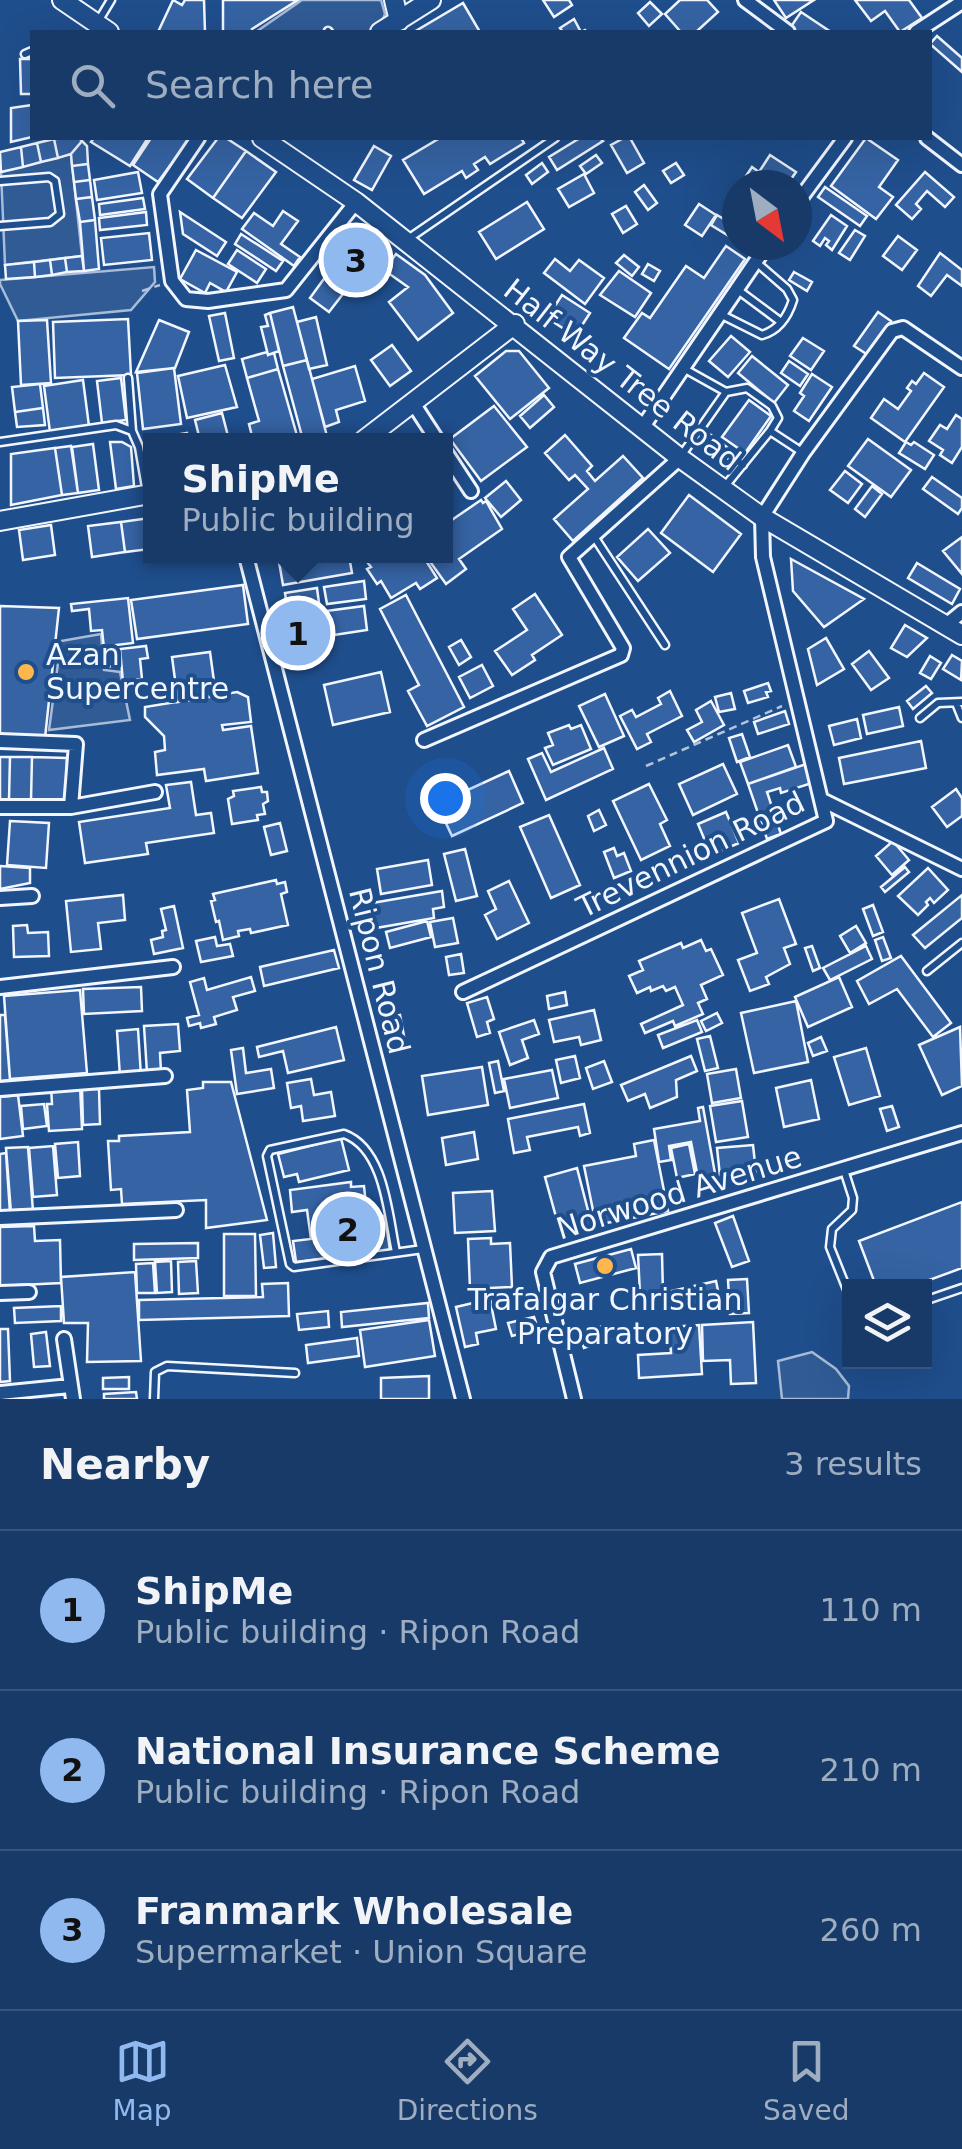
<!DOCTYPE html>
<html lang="en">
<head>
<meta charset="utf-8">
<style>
	body { margin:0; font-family:"DejaVu Sans",sans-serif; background:#244571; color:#f1f3f6 }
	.controls { position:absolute; right:30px; bottom:30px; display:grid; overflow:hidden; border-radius:0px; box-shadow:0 10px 40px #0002 }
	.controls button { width:90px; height:90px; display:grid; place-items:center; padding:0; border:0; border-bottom:2px solid #36547d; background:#173a69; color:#f1f3f6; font:50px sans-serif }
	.compass { position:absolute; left:722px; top:170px; width:90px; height:90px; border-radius:50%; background:#173a69; box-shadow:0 10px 40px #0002; rotate:148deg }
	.you { position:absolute; left:445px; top:798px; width:35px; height:35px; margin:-25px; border:8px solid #fff; border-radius:50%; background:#1a73e8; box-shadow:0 0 0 15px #1a73e833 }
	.badge { display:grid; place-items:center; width:65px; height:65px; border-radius:50%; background:#90b9f0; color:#111; font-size:32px; font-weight:700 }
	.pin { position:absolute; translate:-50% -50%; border:5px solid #fff; box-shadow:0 2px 10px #0006 }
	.popup { position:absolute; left:143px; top:433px; width:310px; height:130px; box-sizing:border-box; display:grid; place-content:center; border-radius:0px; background:#173a69; filter:drop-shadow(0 2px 8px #0005); font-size:32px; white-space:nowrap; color:#9eadc0 }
	.popup b { font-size:38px; color:#f1f3f6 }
	.popup::after { content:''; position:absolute; left:50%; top:100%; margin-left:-20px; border:20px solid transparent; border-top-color:#173a69 }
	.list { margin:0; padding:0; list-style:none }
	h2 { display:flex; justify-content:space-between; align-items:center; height:130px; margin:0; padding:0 40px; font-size:42px }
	h2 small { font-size:32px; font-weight:400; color:#9eadc0 }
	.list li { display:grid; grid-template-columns:65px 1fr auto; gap:30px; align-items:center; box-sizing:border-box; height:160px; padding:0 40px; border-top:2px solid #36547d }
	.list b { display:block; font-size:38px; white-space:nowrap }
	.list p { margin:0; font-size:32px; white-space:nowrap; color:#9eadc0 }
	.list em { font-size:32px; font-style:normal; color:#9eadc0 }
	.icon { flex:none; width:55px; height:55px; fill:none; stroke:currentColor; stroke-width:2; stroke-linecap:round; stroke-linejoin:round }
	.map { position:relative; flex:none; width:962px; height:1399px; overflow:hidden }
	.search { position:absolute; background:#173a69; box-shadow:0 10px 40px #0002; left:30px; right:30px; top:30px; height:110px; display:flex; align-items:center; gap:25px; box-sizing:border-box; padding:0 35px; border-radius:0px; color:#9eadc0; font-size:38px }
	.sheet { height:610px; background:#173a69 }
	nav { display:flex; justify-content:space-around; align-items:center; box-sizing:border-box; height:140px; border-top:2px solid #36547d; background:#173a69; font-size:28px; color:#9eadc0 }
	nav a { display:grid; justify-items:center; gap:5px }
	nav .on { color:#90b9f0 }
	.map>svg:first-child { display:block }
</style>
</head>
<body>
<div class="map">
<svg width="962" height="1399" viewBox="0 0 962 1399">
	<rect width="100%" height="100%" fill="#1f4e8c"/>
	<path fill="#305b95" stroke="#a8bbd7" stroke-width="2.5" d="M302,0H381L385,14L379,29L372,32H256Z
		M71,154L82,256L5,265L1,172Z
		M154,267L155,282L131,310L18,321L0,284V280Z
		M101,634L104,670L120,672L130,720L49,730L61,641Z
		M812,1352L836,1369L849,1386L848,1399H782L778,1361Z"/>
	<path fill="#3563a3" stroke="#f2f6ff" stroke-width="2.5" d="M173,0L182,5L185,0H204L205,32H158Z
		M223,0H298L252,29L254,32H223Z
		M543,0H569L572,5L554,17Z
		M680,0H707L718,12L696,32H678L680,31L665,14Z
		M774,0H814L786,18Z
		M855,0H909L922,18L900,32L885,11L871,21Z
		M650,2L662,14L649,26L638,13Z
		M463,3L480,32H414Z
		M801,12L831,32H797L790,28Z
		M574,19L581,32L585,30L587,32H563L560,28Z
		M937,36L962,58V72L930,44Z
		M20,59H32V94H21Z
		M32,105V137L11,142V108Z
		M79,138L82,141L71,154L58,158L54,139Z
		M94,138H148L130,166L91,142Z
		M151,138H191L158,182L133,165Z
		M218,138H226L246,151L213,198L187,179Z
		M440,138H521L524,143L490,164L485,157L474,164L478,170L466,178L462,171L424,194L403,160Z
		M580,138H600L603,141L557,170L549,157Z
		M624,138H630L644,163L627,173L611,145Z
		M866,138L898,160L879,187L893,197L876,219L831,186Z
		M54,139L58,158L41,162L37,143Z
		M82,141L87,146L88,164L72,166L71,154Z
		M37,143L41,162L23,167L21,147Z
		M374,146L391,156L372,190L354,180Z
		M21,147L23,167L1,172L0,152Z
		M246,151L276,172L242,218L213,198Z
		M596,155L602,163L586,174L580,166Z
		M770,155L796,172L787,185H740L752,167L759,172Z
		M542,163L548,172L532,184L526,175Z
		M676,163L684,175L671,183L663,171Z
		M88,164L90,180L74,182L72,166Z
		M138,172L142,193L97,200L94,180Z
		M925,172L954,197L945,207L927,191L916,204L921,209L912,219L896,205Z
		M584,174L594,193L569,207L558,189Z
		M90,180L92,197L76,199L74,182Z
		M644,185L657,203L648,210L635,192Z
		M825,187L867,216L860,226L818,197Z
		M92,197L95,220L80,222L76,199Z
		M143,198L145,209L100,215L99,204Z
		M527,202L544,229L496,259L479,232Z
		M699,204L716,215L702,236L685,225Z
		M626,206L637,224L623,233L612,214Z
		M283,211L298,221L281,244L300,257L294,266L242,229L254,213L273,226Z
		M146,212L147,225L100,230L99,218Z
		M180,212L226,242L217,256L183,234Z
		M717,215L737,227V241L711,225Z
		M831,215L847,226L832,250L826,245L829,241L825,238L820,246L813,241Z
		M95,220L99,269L84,271L80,222Z
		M362,228L389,249L347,283L328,271Z
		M855,230L865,236L850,260L839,253Z
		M149,233L152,260L104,265L101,238Z
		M241,234L283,261L276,271L235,244Z
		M898,236L917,250L902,270L883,256Z
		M726,246L745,259L669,369L624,338L642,313L650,318L686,266L704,278Z
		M196,250L237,272L226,292L210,283L205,293L180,279Z
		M237,250L266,269L257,283L228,264Z
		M940,253L962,270V286L947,275L931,296L918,286Z
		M396,254L425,275L453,313L418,340L389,302L408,287L384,270Z
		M624,255L639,267L632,276L616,263Z
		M82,256L84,271L67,272L65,258Z
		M65,258L67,272L52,275L50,260Z
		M555,259L570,271L579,260L604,278L585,304L544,273Z
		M50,260L52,275L35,277L34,262Z
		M34,262L35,277L6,279L5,265Z
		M648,264L660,271L654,281L642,274Z
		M619,271L651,293L635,317L600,295Z
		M794,272L812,282L807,291L789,280Z
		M326,276L346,290L329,312L310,298Z
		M562,295L590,313L575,336L547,318Z
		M293,307L307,360L283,366L270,313Z
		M878,312L891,321L868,355L854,346Z
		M225,313L234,358L219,361L209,316Z
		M270,313L279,351L268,355L261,327L268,326L265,315Z
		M316,317L327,365L309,369L297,322Z
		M128,319L131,375L55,378L53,322Z
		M47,320L51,383L21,385L18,321Z
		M159,320L189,332L175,368L136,372Z
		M731,336L750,352L728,377L709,361Z
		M803,338L824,351L811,370L790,356Z
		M392,345L411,371L390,386L371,360Z
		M506,351H519L549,388L510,419L475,376Z
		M267,352L268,355L274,353L278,369L247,378L242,359Z
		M752,356L788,385L774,403L738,373Z
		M307,360L312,379L328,440H303L283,366Z
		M789,361L808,374L800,386L781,373Z
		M225,365L237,407L187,418L178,376Z
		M355,366L365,401L336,410L339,422L325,427L312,379Z
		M174,368L181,424L143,429L137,373Z
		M278,369L298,439L253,440L249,424L259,421L247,378Z
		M924,373L944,387L905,442L871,418L884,399L898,409L911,391L907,388L912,381L916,384Z
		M812,374L832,387L809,421L794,411L804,396L800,393Z
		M121,378L126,420L102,423L97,381Z
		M83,380L89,426L50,432L44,386Z
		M40,384L43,408L15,412L12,387Z
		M544,395L554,407L530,428L520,416Z
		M749,400L771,416L745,453L722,437Z
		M494,406L527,447L481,481L450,439Z
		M43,408L45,425L17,427L15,412Z
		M222,413L228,436L200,440L195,420Z
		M956,415L962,419V447L952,463L940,455L943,450L929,441L940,425L947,429Z
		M187,433L188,440H151V439Z
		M565,435L592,466L587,471L595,481L623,456L643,478L573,541L554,519L588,489L575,475L569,480L545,453Z
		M868,439L911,470L891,497L848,466Z
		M110,442H122L131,447L134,486L116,489Z
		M906,442L911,445L914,442L934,455L925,469L899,453Z
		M93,444L99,490L78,493L72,447Z
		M71,446L78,493L62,495L55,448Z
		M55,448L62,495L11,505V454Z
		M845,471L862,484L848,503L830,490Z
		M932,477L962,498V508L958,514L923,489Z
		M506,481L521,500L501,517L485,498Z
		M872,486L882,494L865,517L855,509Z
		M689,495L741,534L713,572L661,533Z
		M481,500L483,503L486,501L502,529L459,559L466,569L446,584L426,556H446V524Z
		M150,518V549L125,552L121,522Z
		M121,522L125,552L92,557L88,526Z
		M51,525L55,555L23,560L19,530Z
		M648,529L670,553L638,581L617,557Z
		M962,537V574L943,551Z
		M278,556H349L352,573L283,585Z
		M380,556H423L437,578L420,589L416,583L391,598L381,581L377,584L367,569L371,567L368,563Z
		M791,559L864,599L824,627L793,591Z
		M917,563L960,589L952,604L908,578Z
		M364,581L366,599L327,604L324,587Z
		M243,585L248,624L137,639L131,600Z
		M317,588L319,603L287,607L285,593Z
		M535,594L562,635L532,655L535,660L512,675L495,651L527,630L513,609Z
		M406,595L464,707L427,726L408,691L419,685L380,609Z
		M128,598L133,643L116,645L118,665L106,667L102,630L91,631L89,609L72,611L71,604Z
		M0,606L59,608L45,738L0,736Z
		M364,606L367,630L314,638L311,613Z
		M905,625L927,638L907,657L891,648Z
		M826,638L844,669L817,685L808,649Z
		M461,640L471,657L459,665L449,647Z
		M146,646L148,658L140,659L142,679L123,682L120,649Z
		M869,651L889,678L871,690L852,664Z
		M210,652L216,696L178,702L172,657Z
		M952,655L962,661L961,680L943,669Z
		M930,656L941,663L931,679L920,673Z
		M482,665L493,686L470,698L459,677Z
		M381,672L390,712L333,725L324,685Z
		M768,683L771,691L766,692L768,697L748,703L744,691Z
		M926,686L932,693L913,709L907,701Z
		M670,691L682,716L647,734L651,742L637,749L620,716L632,710L636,717L661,704L658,698Z
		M237,692L248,697L251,722L222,725L223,730L251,726L258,773L206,781L204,769L157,775L155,752L165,750L164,736L145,717V707Z
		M731,693L735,709L719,712L715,697Z
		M605,694L624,736L599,747L579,706Z
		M711,701L724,725L694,742L687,730L702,722L696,710Z
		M899,707L903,726L867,734L863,715Z
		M785,711L789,724L758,734L754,722Z
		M857,719L861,738L834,745L829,726Z
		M569,725L571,729L581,725L591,749L553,765L545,748L553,745L548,733Z
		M742,734L750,757L737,762L729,738Z
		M921,741L926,768L844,784L839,758Z
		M788,745L796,767L748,784L740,762Z
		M604,748L613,769L546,800L528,759L542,753L551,772Z
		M0,757H10L9,800H0Z
		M10,757H32L31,800H9Z
		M32,757L67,758L66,801L31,800Z
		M723,764L737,794L693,815L679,784Z
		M806,764L812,783L781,793L780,788L767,792L781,834L767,839L748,784Z
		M509,771L523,803L452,836L437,804Z
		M191,782L196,815L211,813L214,833L146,843L148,854L85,863L79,822L170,808L166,785Z
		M649,784L667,820L660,824L670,846L641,860L613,801Z
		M261,787L262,792H267L268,801L263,804L265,814L257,815L258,820L232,824L228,799L234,796L233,791Z
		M956,789L962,798V816L947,827L932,807Z
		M599,810L606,825L594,831L588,816Z
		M726,812L739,843L711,855L698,824Z
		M549,815L580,885L551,898L520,827Z
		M10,821L49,823L46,868L7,865Z
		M280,823L287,851L271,855L264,827Z
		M893,841L909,860L892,875L876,856Z
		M614,848L617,856L624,853L631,871L614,878L604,852Z
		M465,849L477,896L456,901L444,854Z
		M428,860L432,885L381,894L377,869Z
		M0,866L30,868V883L0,889Z
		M905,867L909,872L885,892L881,887Z
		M928,868L948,890L934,903L930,898L926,902L928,905L918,915L898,896Z
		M276,880L277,884L285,882L287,892L281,894L288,925L251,933L250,929L238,931L239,936L223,940L219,921L216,922L211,901L215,900L213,894Z
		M509,881L529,923L497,939L485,915L496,909L488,891Z
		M442,891L444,907L433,909L434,918L376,928L372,903Z
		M123,895L125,920L98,923L101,949L71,952L66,901Z
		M962,895V918L925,948L913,935Z
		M779,899L796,944L784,948L790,964L766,977L769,984L750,991L738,960L757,953L742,913Z
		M873,905L883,932L873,936L863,909Z
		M174,906L183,948L154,954L151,940L163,937L162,931L166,930L161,909Z
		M453,918L458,943L435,947L430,922Z
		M427,921L431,937L390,948L386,932Z
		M27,925L28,933L48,932L49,956L14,957L13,926Z
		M856,926L866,943L850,953L840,936Z
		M215,937L217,946L230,944L233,956L201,962L196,941Z
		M883,937L891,958L882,961L875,940Z
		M701,940L706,951L711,949L723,975L701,985L707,999L698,1003L703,1014L675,1026L673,1021L645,1033L641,1024L683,1005L675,987L666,991L663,986L651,991L650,987L637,993L629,976L643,970L639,961L681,943L683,948Z
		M812,946L820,968L813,971L805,948Z
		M866,946L872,959L830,980L823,968Z
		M334,950L339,968L264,986L260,967Z
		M461,954L464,973L449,975L446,957Z
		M901,956L951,1023L933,1037L897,989L869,1004L857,981Z
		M251,977L255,991L233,997L237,1010L214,1017L216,1024L201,1028L200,1023L189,1026L187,1018L199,1015L190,982L204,978L207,990Z
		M839,977L852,1007L808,1027L795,997Z
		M141,987L142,1011L84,1014L83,989Z
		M80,990L87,1073L10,1079L4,996Z
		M565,992L567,1005L549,1009L547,996Z
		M487,997L494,1019L487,1022L490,1033L477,1037L467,1003Z
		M796,1001L808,1062L754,1073L741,1013Z
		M594,1010L601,1040L581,1045L579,1037L554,1042L549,1020Z
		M717,1013L722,1023L706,1031L701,1021Z
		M0,1015H5L10,1080L0,1081Z
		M400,1015L404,1036L386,1040L382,1019Z
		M534,1020L539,1034L522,1040L528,1058L510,1065L499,1032Z
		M697,1020L702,1032L663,1048L658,1035Z
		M178,1024L180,1051L160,1053L161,1072L147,1073L144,1026Z
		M336,1027L344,1060L288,1073L283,1051L259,1057L257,1047Z
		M960,1027L962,1086L942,1095L919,1045Z
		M138,1029L141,1076L120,1077L117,1031Z
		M710,1036L718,1068L705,1071L697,1039Z
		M821,1037L827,1051L813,1056L808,1043Z
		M243,1048L246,1073L271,1069L274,1088L237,1094L231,1050Z
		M866,1048L880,1096L849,1105L834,1057Z
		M575,1056L580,1078L561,1083L556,1060Z
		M691,1056L697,1071L676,1080L677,1097L650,1108L645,1094L628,1101L621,1085Z
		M498,1061L504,1091L495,1093L489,1063Z
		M604,1061L612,1082L593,1089L586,1068Z
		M482,1067L488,1105L428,1115L422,1076Z
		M736,1069L741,1098L712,1103L707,1074Z
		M552,1070L558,1098L510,1108L504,1079Z
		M311,1079L314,1095L331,1092L335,1116L303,1121L301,1106L291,1108L287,1083Z
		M811,1080L819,1119L784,1127L776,1088Z
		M203,1082H231L267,1220L206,1228V1200L122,1204L121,1189L111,1190L108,1141H119V1136L190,1132L187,1090L203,1088Z
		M80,1085L82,1129L49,1131L47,1104H52L51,1086Z
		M82,1089H99L100,1124L83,1125Z
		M18,1095L23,1136L0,1139V1097Z
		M742,1101L748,1137L716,1142L710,1106Z
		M44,1104L47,1126L23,1129L21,1106Z
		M584,1104L590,1133L580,1136L578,1127L527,1137L530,1150L514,1153L508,1119Z
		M892,1106L899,1127L887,1131L880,1109Z
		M703,1107L716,1179L699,1183L691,1142L669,1146L671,1160L659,1162L654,1129L700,1121L698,1108Z
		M474,1132L478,1159L446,1165L442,1138Z
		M341,1138L349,1170L299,1182L297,1174L284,1177L278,1154Z
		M654,1140L668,1211L596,1225L584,1166L636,1156L634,1144Z
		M78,1142L80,1176L58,1178L55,1144Z
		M689,1144L695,1174L677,1178L671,1148Z
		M753,1145L756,1172L720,1176L717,1148Z
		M53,1146L57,1195L33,1197L29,1148Z
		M28,1147L33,1211L11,1213L6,1148Z
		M6,1153L10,1213L0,1214V1154Z
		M577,1168L592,1226L561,1235L545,1177Z
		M351,1182V1187L364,1186L366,1205L353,1207L354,1215L366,1213L367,1219L385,1216L390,1250L296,1262L293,1241L311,1239L307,1210L292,1212L290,1190Z
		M492,1191L495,1231L455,1233L453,1193Z
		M962,1202V1268L913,1286H876L859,1241Z
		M733,1216L749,1261L732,1267L715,1223Z
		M34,1226L35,1241L60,1240L61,1283L0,1286V1227Z
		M273,1233L276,1267L264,1268L260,1235Z
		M224,1234H255L256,1296H224Z
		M491,1238V1244L510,1243L512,1287L470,1289L468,1239Z
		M198,1243V1258L134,1260V1244Z
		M631,1249L636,1268L580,1283L575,1264Z
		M662,1254L663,1293L640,1294L638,1255Z
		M171,1261L172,1292L157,1293L155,1262Z
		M196,1261L198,1293L179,1294L178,1262Z
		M153,1263L155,1293H137L136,1264Z
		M135,1272L141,1361L87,1362L88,1323H64L61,1277Z
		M747,1279L749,1313L730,1314L728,1280Z
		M716,1281L720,1300L677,1310L672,1291Z
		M288,1283L289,1316L139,1320V1300L263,1297L262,1284Z
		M490,1299L496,1329L476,1333L478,1344L465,1347L456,1307Z
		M428,1303L429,1318L342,1327L341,1312Z
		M61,1306V1321L15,1323L14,1308Z
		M328,1311L329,1327L299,1330L297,1314Z
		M534,1317L538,1329L512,1336L508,1323Z
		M429,1320L435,1356L365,1367L360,1330Z
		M753,1322L756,1383L731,1384L730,1360L703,1361L702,1325Z
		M605,1325L610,1339L584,1348L579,1334Z
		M699,1325L702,1374L639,1378L638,1355L671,1353L669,1327Z
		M0,1329H8L10,1381L0,1382Z
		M46,1332L50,1366L34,1367L31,1334Z
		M357,1338L359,1356L308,1363L306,1345Z
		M429,1376V1399H381V1378Z
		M129,1377V1389H103V1378Z
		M136,1392L137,1399H104V1394Z"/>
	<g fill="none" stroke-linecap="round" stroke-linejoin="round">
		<defs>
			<path id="lane" d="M99,20L111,0
				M328,31L329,32
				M25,54L32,51
				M0,181L49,177L55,181L60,214L50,222L0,226
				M408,239L555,138
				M738,290L781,322
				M720,314L762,335C779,330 788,316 793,300L787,289L756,262
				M683,368L726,392
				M128,378L132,431
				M699,431L743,465
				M0,442L116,425L132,431L139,447L147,493
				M681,456L726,392L747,388L772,406L778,418L770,431
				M726,485L770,431L802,452
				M593,535L665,645
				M956,703L962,718
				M920,718L938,703L962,702
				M927,971L962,943
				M844,1170L853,1198L852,1210L832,1229L830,1247L850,1297
				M396,1252C388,1215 385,1149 344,1134L270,1150L267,1156L290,1264L294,1267L301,1266L423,1249
				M924,1301L962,1288
				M154,1399L155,1372L167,1366L295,1373"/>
			<path id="street" d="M745,0L788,32
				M916,32L962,2
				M198,138L160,194L172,281L186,299L208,301L286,290L356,202
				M927,138L962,165
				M797,203L845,138
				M413,403L437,440
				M642,428L767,245
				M446,453L471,491
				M246,556L463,1399
				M945,626L962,612
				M424,740L621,655L623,648L569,557L680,458
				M0,741L76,744L71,807
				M822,800L962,869
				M0,807H71L155,792
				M0,898L32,896
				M0,987L173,967
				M463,992L826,821L763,557L762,517L803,453L892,331L903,328L962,368
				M0,1089L165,1076
				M0,1218L176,1210
				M0,1293L29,1292
				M64,1339L73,1399
				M0,1393L70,1386
				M574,1399L543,1272L551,1257L962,1133"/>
			<path id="secondary" d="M62,0L109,32
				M394,0L399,21
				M380,32L431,0
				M262,138L356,202L680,458L762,517L962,635
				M364,440L515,324
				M0,521L150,494"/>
		</defs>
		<use href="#lane" stroke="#f2f6ff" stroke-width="11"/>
		<use href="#street" stroke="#f2f6ff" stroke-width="18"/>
		<use href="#secondary" stroke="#f2f6ff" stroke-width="22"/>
		<path stroke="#b3c4dc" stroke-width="2.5" stroke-dasharray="8 5" stroke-linecap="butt" d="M142,291L160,285
			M646,766L782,706"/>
		<use href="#lane" stroke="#1f4e8c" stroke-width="6"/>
		<use href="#street" stroke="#1f4e8c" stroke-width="12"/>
		<use href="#secondary" stroke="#1f4e8c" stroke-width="18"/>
	</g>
	<g fill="#ffb74d" stroke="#1f4e8c" stroke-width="4">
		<circle cx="26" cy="672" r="10"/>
		<circle cx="605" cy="1266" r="10"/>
	</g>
	<g text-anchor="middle" stroke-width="8" stroke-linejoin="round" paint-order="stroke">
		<g font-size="30" fill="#f2f6ff" stroke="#1f4e8c">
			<text transform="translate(622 375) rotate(38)" y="10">Half Way Tree Road</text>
			<text transform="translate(691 855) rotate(-26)" y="10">Trevennion Road</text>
			<text transform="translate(379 971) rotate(76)" y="10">Ripon Road</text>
			<text transform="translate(679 1193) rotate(-17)" y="10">Norwood Avenue</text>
		</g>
		<g font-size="30" fill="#f2f6ff" stroke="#1f4e8c" text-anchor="start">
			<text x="46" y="665">Azan<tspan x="46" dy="34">Supercentre</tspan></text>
			<text x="605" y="1310" text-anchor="middle">Trafalgar Christian<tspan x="605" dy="34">Preparatory</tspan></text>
		</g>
	</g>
</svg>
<div class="controls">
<button><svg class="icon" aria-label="layers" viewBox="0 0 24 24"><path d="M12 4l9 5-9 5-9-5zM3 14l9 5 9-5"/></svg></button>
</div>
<svg class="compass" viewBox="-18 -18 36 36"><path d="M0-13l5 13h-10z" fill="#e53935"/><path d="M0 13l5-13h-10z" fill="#9eadc0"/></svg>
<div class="you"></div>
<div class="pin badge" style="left:298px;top:633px">1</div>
<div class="popup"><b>ShipMe</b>Public building</div>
<div class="pin badge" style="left:348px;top:1229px">2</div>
<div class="pin badge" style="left:356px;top:260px">3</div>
<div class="search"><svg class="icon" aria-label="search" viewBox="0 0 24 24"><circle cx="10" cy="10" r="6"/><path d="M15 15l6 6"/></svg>Search here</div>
</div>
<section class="sheet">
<h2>Nearby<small>3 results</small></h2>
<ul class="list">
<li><span class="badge">1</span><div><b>ShipMe</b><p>Public building · Ripon Road</p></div><em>110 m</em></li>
<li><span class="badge">2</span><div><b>National Insurance Scheme</b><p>Public building · Ripon Road</p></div><em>210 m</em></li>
<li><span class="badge">3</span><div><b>Franmark Wholesale</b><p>Supermarket · Union Square</p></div><em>260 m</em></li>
</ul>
</section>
<nav>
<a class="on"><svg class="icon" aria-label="map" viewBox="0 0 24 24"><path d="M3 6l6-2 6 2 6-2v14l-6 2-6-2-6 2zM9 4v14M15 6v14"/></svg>Map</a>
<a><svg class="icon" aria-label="directions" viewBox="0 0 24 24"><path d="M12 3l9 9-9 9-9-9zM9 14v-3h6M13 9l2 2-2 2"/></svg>Directions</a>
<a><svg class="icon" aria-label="saved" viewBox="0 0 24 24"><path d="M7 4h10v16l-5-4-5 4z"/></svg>Saved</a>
</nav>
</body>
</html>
